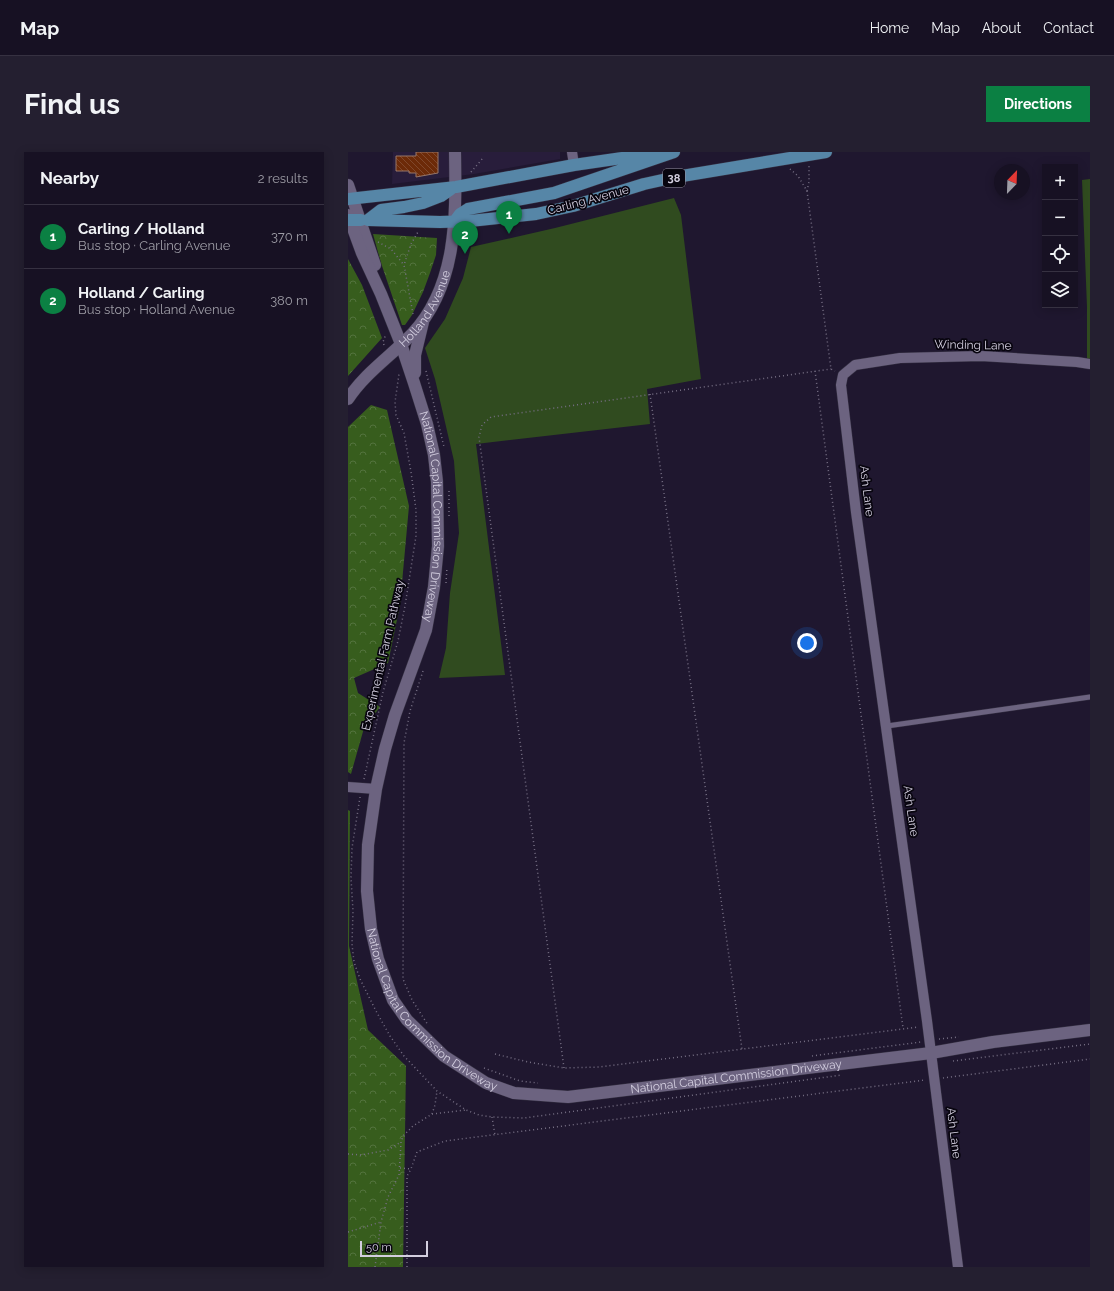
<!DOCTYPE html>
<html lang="en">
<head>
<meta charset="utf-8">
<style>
	body { margin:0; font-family:Raleway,sans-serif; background:#241f30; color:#f1f3f6 }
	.controls { position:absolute; right:12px; top:12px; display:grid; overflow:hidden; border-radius:0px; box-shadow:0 2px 10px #0003 }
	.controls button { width:36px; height:36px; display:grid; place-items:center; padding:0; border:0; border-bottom:1px solid #363141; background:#171123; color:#f1f3f6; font:20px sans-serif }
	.compass { position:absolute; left:646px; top:12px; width:36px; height:36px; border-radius:50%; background:#171123; box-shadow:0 2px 10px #0003; rotate:23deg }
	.scale { position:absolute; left:12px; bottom:10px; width:68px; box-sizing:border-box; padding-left:4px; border:2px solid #d3cedf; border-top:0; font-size:11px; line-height:14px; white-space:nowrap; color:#d3cedf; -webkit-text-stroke:3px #08050f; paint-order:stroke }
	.you { position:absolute; left:459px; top:491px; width:14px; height:14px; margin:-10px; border:3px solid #fff; border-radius:50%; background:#1a73e8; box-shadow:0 0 0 6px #1a73e833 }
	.badge { display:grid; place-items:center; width:26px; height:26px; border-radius:50%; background:#0b8043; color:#fff; font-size:13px; font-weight:700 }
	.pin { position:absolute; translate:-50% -33px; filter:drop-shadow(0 1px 2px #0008) }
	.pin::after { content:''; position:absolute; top:21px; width:14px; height:12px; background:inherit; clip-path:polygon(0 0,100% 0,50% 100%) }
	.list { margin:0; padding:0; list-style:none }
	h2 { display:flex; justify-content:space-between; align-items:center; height:52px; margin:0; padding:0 16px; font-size:17px }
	h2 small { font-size:13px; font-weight:400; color:#9e9da6 }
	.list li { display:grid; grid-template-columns:26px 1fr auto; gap:12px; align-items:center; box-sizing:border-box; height:64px; padding:0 16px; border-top:1px solid #363141 }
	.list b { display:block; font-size:15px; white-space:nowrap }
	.list p { margin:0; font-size:13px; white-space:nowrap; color:#9e9da6 }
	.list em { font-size:13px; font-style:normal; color:#9e9da6 }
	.icon { flex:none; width:22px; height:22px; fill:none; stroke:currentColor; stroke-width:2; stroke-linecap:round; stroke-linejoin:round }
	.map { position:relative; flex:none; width:742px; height:1115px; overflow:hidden; border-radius:0px }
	header { display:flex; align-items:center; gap:24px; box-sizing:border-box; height:56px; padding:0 20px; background:#171123; border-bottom:1px solid #363141 }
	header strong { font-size:19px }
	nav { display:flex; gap:22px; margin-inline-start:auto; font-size:14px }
	.intro { display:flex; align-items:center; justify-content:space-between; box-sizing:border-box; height:96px; padding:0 24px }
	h1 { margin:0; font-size:28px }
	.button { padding:10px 18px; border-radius:0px; background:#0b8043; color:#fff; font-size:14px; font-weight:700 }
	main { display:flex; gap:24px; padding:0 24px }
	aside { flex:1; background:#171123; border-radius:0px; box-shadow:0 2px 10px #0003 }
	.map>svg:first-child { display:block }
</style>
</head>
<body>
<header>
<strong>Map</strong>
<nav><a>Home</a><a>Map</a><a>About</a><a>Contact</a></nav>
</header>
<div class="intro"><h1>Find us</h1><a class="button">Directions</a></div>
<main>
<aside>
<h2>Nearby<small>2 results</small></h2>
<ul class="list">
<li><span class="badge">1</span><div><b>Carling / Holland</b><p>Bus stop · Carling Avenue</p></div><em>370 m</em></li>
<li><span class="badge">2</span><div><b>Holland / Carling</b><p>Bus stop · Holland Avenue</p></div><em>380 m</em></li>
</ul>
</aside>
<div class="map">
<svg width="742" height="1115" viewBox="0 0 742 1115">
	<defs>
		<pattern id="forest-crowns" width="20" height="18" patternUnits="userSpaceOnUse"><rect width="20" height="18" fill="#375d1d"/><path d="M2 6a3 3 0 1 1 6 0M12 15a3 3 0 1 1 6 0" fill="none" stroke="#53733d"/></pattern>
		<pattern id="building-back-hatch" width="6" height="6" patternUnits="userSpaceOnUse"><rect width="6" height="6" fill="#6c2a08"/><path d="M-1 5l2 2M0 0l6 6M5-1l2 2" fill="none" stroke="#80482c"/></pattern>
	</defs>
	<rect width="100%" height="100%" fill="#1f172f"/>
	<path fill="#281d3b" d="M45,0H212V7L126,22L44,32Z"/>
	<path fill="#304b1f" d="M742,27V208L739,207V155L734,28Z
		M326,46L333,63L353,227L299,237L302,272L128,292L157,523L91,526L98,496L102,441L111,381L106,309L87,227L77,196L97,167L115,126L123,95L207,76Z"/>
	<path fill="url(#forest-crowns)" d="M25,82L89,86L88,103L82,121L75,140L64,163L57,173H54L33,111Z
		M0,107L14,133L34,186L0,224Z
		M23,253L39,258L61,354L52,453L40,511L6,526L10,541L32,555L16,576L3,622L0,620V275Z
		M0,658L2,659L1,794L20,878L58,914L55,1115H0Z"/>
	<path fill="url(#building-back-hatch)" stroke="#977669" d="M68,0H90V21L68,25V21H61V19H48V4H68Z"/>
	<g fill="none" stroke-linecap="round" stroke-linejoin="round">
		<defs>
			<path id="lane" d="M539,574L742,545"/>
			<path id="street" d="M224,0L226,13
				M0,635L28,637
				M610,1115L579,869L508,360L493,233L495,223L507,213L552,206L633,204L729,210L742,212"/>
			<g id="secondary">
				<path d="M0,33L27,113"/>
				<path id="s1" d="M0,63L14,101L33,142L53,192L66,231L79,272L86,303L89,330L90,394L86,435L78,478L47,563L37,597L28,637L20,693L19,739L23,777L30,807L45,848L59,868L96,904L138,931L166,941L220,945L583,901L645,890L742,878"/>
				<path d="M67,221V203L75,170"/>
				<path id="s2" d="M0,247C17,221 43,204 64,182C110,133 108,63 107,0"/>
			</g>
			<path id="primary" d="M0,47L108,35L226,13L315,0
				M0,68H13
				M20,68L92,70L122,69L188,62L225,54L296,32L328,25L478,0
				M20,68L33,58L56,55L75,51L93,44L103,37
				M106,70L112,62L120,57L206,41L326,0"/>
		</defs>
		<use href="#lane" stroke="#353042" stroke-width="6"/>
		<use href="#street" stroke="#353042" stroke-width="11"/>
		<use href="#secondary" stroke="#353042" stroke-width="13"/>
		<use href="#primary" stroke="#353042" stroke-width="13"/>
		<path stroke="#766f84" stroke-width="1.5" stroke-dasharray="1 3" stroke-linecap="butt" d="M442,17L450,24L459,39L483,217L487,219
			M123,20L135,6
			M459,39L461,30V13
			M30,90L43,97L56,113
			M65,162L56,113L63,92L70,80
			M36,193L35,190L38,182
			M78,219L96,295
			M467,219L555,876
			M302,242L394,897
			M101,339V367
			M98,431L99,415
			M75,519L62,559L56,591L55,827L64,848L80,873
			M16,627L35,540L50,489L57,454L68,384V358L63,320L56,281L48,263L47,250L51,222
			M12,645L4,696L3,726L5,759L4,792L6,810L12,827L28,859L42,884L56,904L89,939L118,958L131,963L144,965L176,966L494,923
			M591,887L611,885
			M147,902L180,910L216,916L251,915L571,875
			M464,904L573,890
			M605,909L742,892
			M136,916L172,929L190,931
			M216,916L131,285L134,273L143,265L483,217
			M595,926L742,907
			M84,962L118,958
			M144,965L147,983
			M0,1002L13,1003L40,998L53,990
			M52,1016L63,1017L69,1000L97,989L577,928
			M0,1080L33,1070
			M27,1115L33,1070L40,1045L51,1023L53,990L55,984L65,974L84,962L87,953L89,939
			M59,1115V1024L63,1017"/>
		<use href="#lane" stroke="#6c6380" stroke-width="5"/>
		<use href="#street" stroke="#6c6380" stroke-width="10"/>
		<use href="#secondary" stroke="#6c6380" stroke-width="12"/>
		<use href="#primary" stroke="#5686a7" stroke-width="12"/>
	</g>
	<g text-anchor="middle" stroke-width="3.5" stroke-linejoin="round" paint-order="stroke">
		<rect fill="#08050f" stroke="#9692a1" stroke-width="1" x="315" y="17" width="22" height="18" rx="3"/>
		<g font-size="11" font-weight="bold" fill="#d3cedf">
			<text x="326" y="30">38</text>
		</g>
		<g font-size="12" fill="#d3cedf" stroke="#08050f">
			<text transform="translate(240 48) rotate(-15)" y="4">Carling Avenue</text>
			<text dy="4" stroke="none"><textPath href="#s2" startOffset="120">Holland Avenue</textPath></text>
			<text transform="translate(625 193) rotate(1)" y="4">Winding Lane</text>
			<text transform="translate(519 339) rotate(83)" y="4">Ash Lane</text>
			<text dy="4" stroke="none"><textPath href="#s1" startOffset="317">National Capital Commission Driveway</textPath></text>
			<text transform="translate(35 503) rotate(-77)" y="4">Experimental Farm Pathway</text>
			<text transform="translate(563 659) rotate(82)" y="4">Ash Lane</text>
			<text dy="4" stroke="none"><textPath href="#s1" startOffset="845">National Capital Commission Driveway</textPath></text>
			<text dy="4" stroke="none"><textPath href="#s1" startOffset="1193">National Capital Commission Driveway</textPath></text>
			<text transform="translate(606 981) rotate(83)" y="4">Ash Lane</text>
		</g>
	</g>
</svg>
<div class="controls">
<button>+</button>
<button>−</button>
<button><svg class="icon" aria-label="locate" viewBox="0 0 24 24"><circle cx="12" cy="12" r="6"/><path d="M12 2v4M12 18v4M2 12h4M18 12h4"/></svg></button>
<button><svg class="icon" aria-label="layers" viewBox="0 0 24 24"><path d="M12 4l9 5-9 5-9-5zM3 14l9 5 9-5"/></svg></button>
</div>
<svg class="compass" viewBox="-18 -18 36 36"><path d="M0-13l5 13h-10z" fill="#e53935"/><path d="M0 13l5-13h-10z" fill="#9e9da6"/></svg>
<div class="scale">50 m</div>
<div class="you"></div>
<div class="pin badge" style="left:161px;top:82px">1</div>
<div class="pin badge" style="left:117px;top:102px">2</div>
</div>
</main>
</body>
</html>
